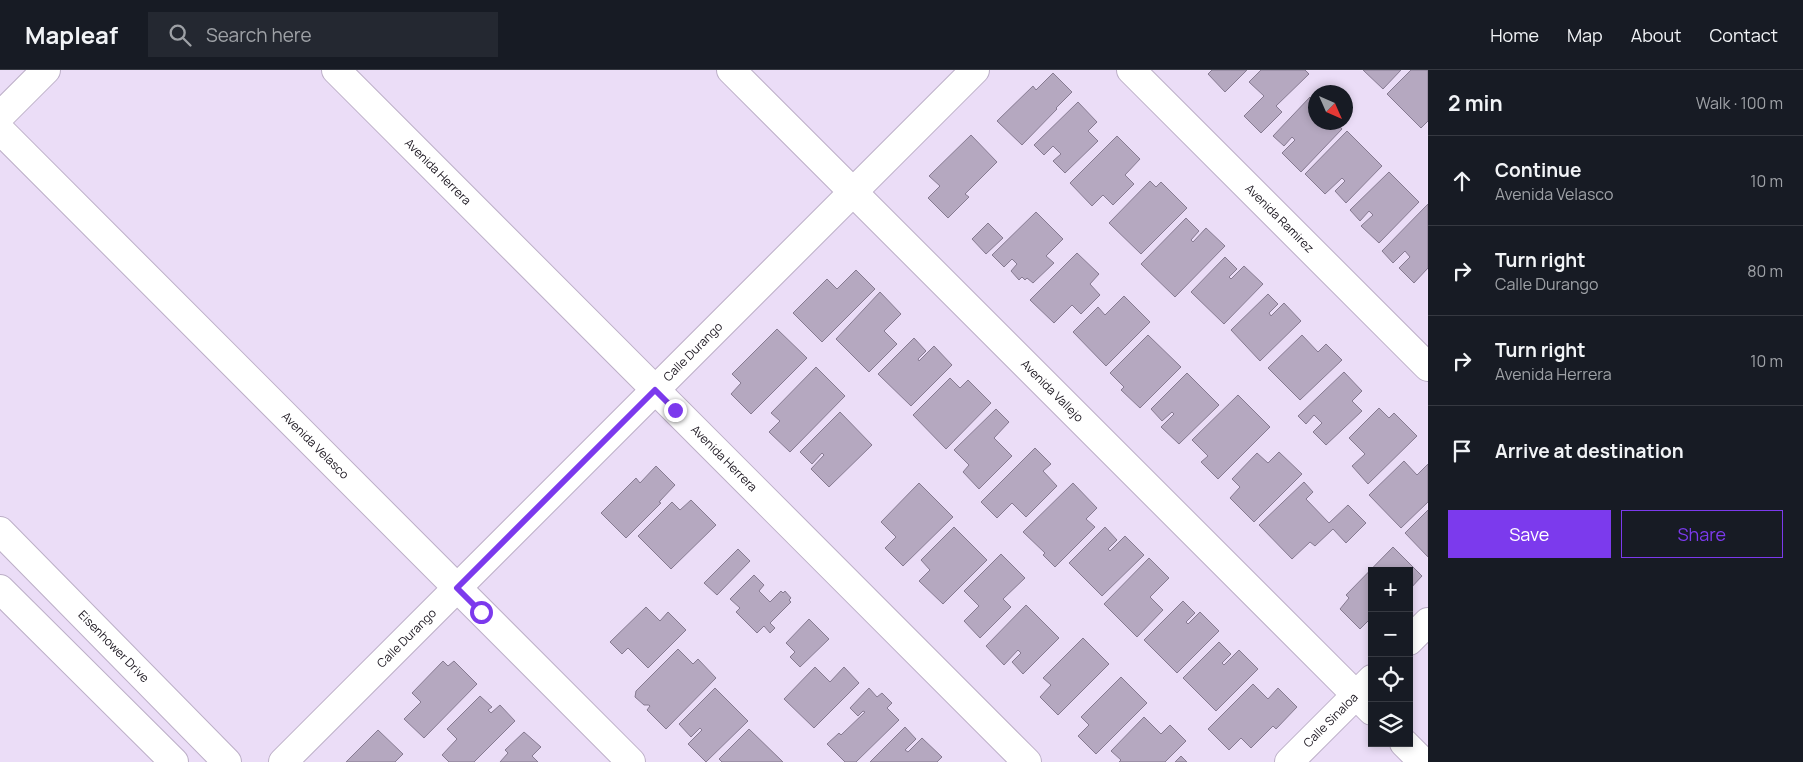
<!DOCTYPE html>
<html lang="en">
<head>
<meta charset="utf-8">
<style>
	body { margin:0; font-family:Manrope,sans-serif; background:#242831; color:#f1f3f6 }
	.controls { position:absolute; right:15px; bottom:15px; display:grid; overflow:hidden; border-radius:0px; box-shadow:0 2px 8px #0003 }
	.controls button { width:45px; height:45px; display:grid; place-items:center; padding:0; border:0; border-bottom:1px solid #363941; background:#171b24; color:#f1f3f6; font:25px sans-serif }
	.compass { position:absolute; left:1308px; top:15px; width:45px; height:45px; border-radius:50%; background:#171b24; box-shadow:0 2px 8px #0003; rotate:135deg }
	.stop { position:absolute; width:15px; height:15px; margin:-11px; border:4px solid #7c3aed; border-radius:50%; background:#fff }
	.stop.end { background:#7c3aed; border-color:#fff; box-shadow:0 1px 5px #0008 }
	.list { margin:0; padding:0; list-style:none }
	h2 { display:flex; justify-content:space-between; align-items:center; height:65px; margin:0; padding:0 20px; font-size:21px }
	h2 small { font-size:16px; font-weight:400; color:#9ea1a6 }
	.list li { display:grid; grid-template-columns:32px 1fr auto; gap:15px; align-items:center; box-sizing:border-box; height:90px; padding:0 20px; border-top:1px solid #363941 }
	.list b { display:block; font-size:19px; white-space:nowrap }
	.list p { margin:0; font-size:16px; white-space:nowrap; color:#9ea1a6 }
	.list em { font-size:16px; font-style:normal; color:#9ea1a6 }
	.actions { display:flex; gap:10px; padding:15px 20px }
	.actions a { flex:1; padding:11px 0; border:1px solid #7c3aed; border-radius:0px; text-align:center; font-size:18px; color:#7c3aed }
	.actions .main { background:#7c3aed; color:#fff }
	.icon { flex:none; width:28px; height:28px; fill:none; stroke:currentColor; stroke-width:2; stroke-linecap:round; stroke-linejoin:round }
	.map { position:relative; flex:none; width:1428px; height:692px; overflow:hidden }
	header { display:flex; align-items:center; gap:30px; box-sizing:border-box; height:70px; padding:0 25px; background:#171b24; border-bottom:1px solid #363941 }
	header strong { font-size:24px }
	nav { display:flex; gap:28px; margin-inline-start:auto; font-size:18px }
	.search { width:350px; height:45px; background:#242831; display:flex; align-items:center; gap:12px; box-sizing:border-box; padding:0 18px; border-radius:0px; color:#9ea1a6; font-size:19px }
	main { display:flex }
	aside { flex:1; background:#171b24 }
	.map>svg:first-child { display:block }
</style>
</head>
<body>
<header>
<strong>Mapleaf</strong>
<div class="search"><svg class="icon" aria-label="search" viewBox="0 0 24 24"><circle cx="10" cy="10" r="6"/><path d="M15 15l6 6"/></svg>Search here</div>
<nav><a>Home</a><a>Map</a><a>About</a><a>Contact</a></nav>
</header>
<main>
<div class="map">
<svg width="1428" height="692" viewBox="0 0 1428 692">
	<rect width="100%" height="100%" fill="#ebddf7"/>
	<path fill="#b5a8c0" stroke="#867a91" d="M1212,0H1247L1225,22L1208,4Z
		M1261,0H1305L1309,4L1276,36L1282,42L1261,63L1244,46L1264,26L1249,12Z
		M1363,0H1401L1383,19Z
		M1411,0H1428V51L1421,58L1387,24Z
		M1053,3L1072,22L1056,38L1057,39L1022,75L997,51L1033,16L1036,20Z
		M1310,27L1316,32V52H1336L1342,59L1301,102L1282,83L1295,70L1292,67L1284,76L1273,66Z
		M1078,32L1097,52L1088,61L1098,71L1065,103L1053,91L1061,84L1053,76L1044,85L1034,75Z
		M1347,61L1382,96L1346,133L1335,121L1345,111L1342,108L1325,124L1305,104Z
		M971,65L997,92L965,124L969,127L948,148L928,128L940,116L929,106Z
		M1117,66L1140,89L1125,105L1134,114L1113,135L1103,125L1092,136L1070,113Z
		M1389,102L1419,132L1379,173L1361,156L1373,145L1369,141L1360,151L1350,140Z
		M1150,111L1156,117L1161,112L1187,138L1141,184L1109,153Z
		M1428,134V198L1414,213L1399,198L1410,187L1405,181L1393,193L1382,181Z
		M1036,142L1063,169L1046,186L1054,193L1033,213L1027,208L1025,210L1022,207L1019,210L1011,201L1017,194L1012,189L1004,197L992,185Z
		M1186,148L1199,161L1191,170L1193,172L1206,158L1225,176L1175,227L1141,194Z
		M988,153L1003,168L986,184L972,169Z
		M1077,183L1099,204L1090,214L1100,225L1081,244L1072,235L1054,253L1030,230Z
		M1225,187L1237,199L1229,207L1231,209L1244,196L1263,214L1224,254L1191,222Z
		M856,200L875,219L822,272L793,243L827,209L837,219Z
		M880,222L901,244L884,261L897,274L869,302L836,269Z
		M1268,224L1278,234L1269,243L1271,246L1284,233L1301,251L1260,291L1231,260Z
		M1124,226L1150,252L1106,296L1073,262L1098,237L1105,245Z
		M777,259L807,288L751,344L731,324L741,313L732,304Z
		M1148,265L1181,297L1140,338L1121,320L1124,317L1110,303Z
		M1302,265L1318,282L1326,274L1342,290L1300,330L1268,298Z
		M914,268L926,281L918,289L919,291L934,276L952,295L911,336L878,304Z
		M816,297L845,326L790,382L769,362L780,351L771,343Z
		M1344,302L1362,321L1352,331L1362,341L1326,375L1313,362L1322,353L1314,345L1306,354L1298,346Z
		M1187,303L1219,335L1179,374L1161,357L1174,344L1172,342L1162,351L1151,339Z
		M950,308L960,318L968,310L991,333L946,379L913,345Z
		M1238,325L1270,357L1218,409L1201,392L1208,386L1192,370Z
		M1379,338L1389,348L1394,343L1417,366L1368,414L1352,396L1365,384L1349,368Z
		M996,339L1009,352L994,368L1012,386L979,419L963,402L969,395L954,380Z
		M840,342L872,375L829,417L811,399L824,385L822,383L812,394L800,382Z
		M1035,378L1051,394L1043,401L1057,416L1026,447L1012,433L997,448L981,432Z
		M1279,382L1302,404L1254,452L1230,428L1240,417L1232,409L1257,383L1268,393Z
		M1404,391L1417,405L1428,394V432L1401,458L1369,425Z
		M656,396L675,415L659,432L661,433L626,468L601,443L636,408L640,413Z
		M1304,412L1313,422L1306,429L1329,453L1348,435L1366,453L1346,473L1333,459L1315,476L1310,472L1292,489L1259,455Z
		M919,413L953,447L903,496L885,478L896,467L881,452Z
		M1073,413L1097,438L1086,449L1095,457L1055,497L1043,485L1045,483L1023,462Z
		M691,430L716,455L671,499L638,466L672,432L680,440Z
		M1428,440V487L1405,463Z
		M954,457L987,490L943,534L919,511L930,500L921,490Z
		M1105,457L1117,470L1108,479L1110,481L1125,466L1144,485L1102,526L1069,493Z
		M1393,477L1422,506L1409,520V501H1372V547L1360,559L1340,539L1349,528L1346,525Z
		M738,479L750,491L717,525L704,513Z
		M1001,484L1025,508L1003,529L1011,537L980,568L964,551L979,536L964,521Z
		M1149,488L1169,508L1150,527L1163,540L1137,567L1104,534Z
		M754,505L764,515L759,521L770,532L781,521L783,523L785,521L791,528L789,530L791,532L770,553L775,558L770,563L764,556L757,563L736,542L740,538L730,529Z
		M1183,531L1195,543L1186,552L1188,554L1200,542L1219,561L1177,603L1144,570Z
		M1026,535L1059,568L1023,604L1012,592L1021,583L1018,580L1004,595L986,576Z
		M646,537L660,551L668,542L686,560L648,598L628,578L622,584L610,572Z
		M809,549L829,569L800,597L790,587L795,582L786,573Z
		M1083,568L1109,594L1058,645L1040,627L1051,615L1043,608Z
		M1219,572L1231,584L1222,593L1224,595L1239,580L1258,599L1216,641L1183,608Z
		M678,579L693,594L698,589L716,608L666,659L647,640L650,636L649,635H644L635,627L636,621Z
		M443,591L448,596L454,591L477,614L424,668L404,649L421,632L412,623Z
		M815,597L830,612L844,597L859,613L814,658L784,629Z
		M1121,607L1147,633L1096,684L1078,666L1089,655L1081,647Z
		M1253,614L1268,629L1278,618L1297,637L1276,659L1273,656L1251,678L1241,668L1229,680L1208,659Z
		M715,618L748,651L706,692L688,674L702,660L700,658L691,667L679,654Z
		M869,618L877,627L882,623L892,633L887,638L899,650L856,692H845L827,674L839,663L841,665L865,642L863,641L858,646L850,638Z
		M480,626L492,637L488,640L491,643L500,635L515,651L474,692H449L442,685L457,669L447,659Z
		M1144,647L1161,664L1170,655L1186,671L1165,692H1119L1121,690L1111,681Z
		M905,657L916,669L905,680L908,682L922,668L942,687L937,692H870Z
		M749,659L783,692H722L719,689Z
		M378,660L403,684L395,692H346Z
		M524,662L541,677L532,686L538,692H500L508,683L505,680Z
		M1181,686L1187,692H1175Z"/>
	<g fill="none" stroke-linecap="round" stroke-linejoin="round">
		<defs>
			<g id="minor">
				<path id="s1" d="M336,0L1027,692"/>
				<path id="s2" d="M731,0L1372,641"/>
				<path id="s3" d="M1131,0L1428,297"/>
				<path d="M0,46L46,0"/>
				<path id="s4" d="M0,60L631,692"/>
				<path d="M1409,571L1428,552"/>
				<path d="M1404,673L1423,692"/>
				<path id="s5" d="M283,692L975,0"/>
				<path id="s6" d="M1289,692L1372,609"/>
			</g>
			<g id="major">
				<path id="s7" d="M0,461L227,692"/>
				<path d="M0,519L174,692"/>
			</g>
		</defs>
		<use href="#minor" stroke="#bcafc7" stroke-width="30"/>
		<use href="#major" stroke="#bcafc7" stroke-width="30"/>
		<use href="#minor" stroke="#fff" stroke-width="28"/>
		<use href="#major" stroke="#fff" stroke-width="28"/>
	</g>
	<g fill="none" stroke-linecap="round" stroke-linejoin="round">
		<path stroke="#7c3aed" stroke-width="6" d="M481,542L457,518L655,320L675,340"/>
	</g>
	<g text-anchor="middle" stroke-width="4" stroke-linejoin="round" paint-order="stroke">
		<g font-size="12" fill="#1d1821" stroke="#fff">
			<text dy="4" stroke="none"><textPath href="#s1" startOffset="144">Avenida Herrera</textPath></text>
			<text dy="4" stroke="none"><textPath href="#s3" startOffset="210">Avenida Ramirez</textPath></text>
			<text dy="4" stroke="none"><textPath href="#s5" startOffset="580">Calle Durango</textPath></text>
			<text dy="4" stroke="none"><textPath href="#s2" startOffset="454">Avenida Vallejo</textPath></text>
			<text dy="4" stroke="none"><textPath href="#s4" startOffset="446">Avenida Velasco</textPath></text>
			<text dy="4" stroke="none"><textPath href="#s1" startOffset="549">Avenida Herrera</textPath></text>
			<text dy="4" stroke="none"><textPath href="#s5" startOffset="175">Calle Durango</textPath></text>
			<text dy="4" stroke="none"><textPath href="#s7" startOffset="162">Eisenhower Drive</textPath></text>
			<text dy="4" stroke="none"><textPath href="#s6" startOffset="59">Calle Sinaloa</textPath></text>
		</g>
	</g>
</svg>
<div class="controls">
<button>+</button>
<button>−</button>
<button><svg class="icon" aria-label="locate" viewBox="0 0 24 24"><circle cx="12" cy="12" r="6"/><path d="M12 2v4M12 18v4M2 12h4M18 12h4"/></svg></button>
<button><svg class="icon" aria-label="layers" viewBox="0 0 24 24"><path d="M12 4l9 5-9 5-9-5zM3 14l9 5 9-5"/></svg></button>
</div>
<svg class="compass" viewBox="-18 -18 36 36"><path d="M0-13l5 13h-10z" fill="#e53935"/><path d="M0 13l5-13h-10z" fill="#9ea1a6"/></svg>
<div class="stop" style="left:481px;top:542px"></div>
<div class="stop end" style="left:675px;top:340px"></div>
</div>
<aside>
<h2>2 min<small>Walk · 100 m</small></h2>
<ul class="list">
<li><svg class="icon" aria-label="ahead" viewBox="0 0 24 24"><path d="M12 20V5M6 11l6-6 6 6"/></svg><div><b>Continue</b><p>Avenida Velasco</p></div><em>10 m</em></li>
<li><svg class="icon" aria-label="right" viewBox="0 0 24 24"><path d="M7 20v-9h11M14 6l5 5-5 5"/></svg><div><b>Turn right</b><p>Calle Durango</p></div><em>80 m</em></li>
<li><svg class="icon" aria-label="right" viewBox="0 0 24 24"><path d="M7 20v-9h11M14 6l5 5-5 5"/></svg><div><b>Turn right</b><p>Avenida Herrera</p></div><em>10 m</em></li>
<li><svg class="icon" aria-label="arrive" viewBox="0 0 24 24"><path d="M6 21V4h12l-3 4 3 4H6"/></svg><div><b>Arrive at destination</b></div></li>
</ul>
<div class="actions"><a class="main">Save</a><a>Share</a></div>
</aside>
</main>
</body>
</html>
